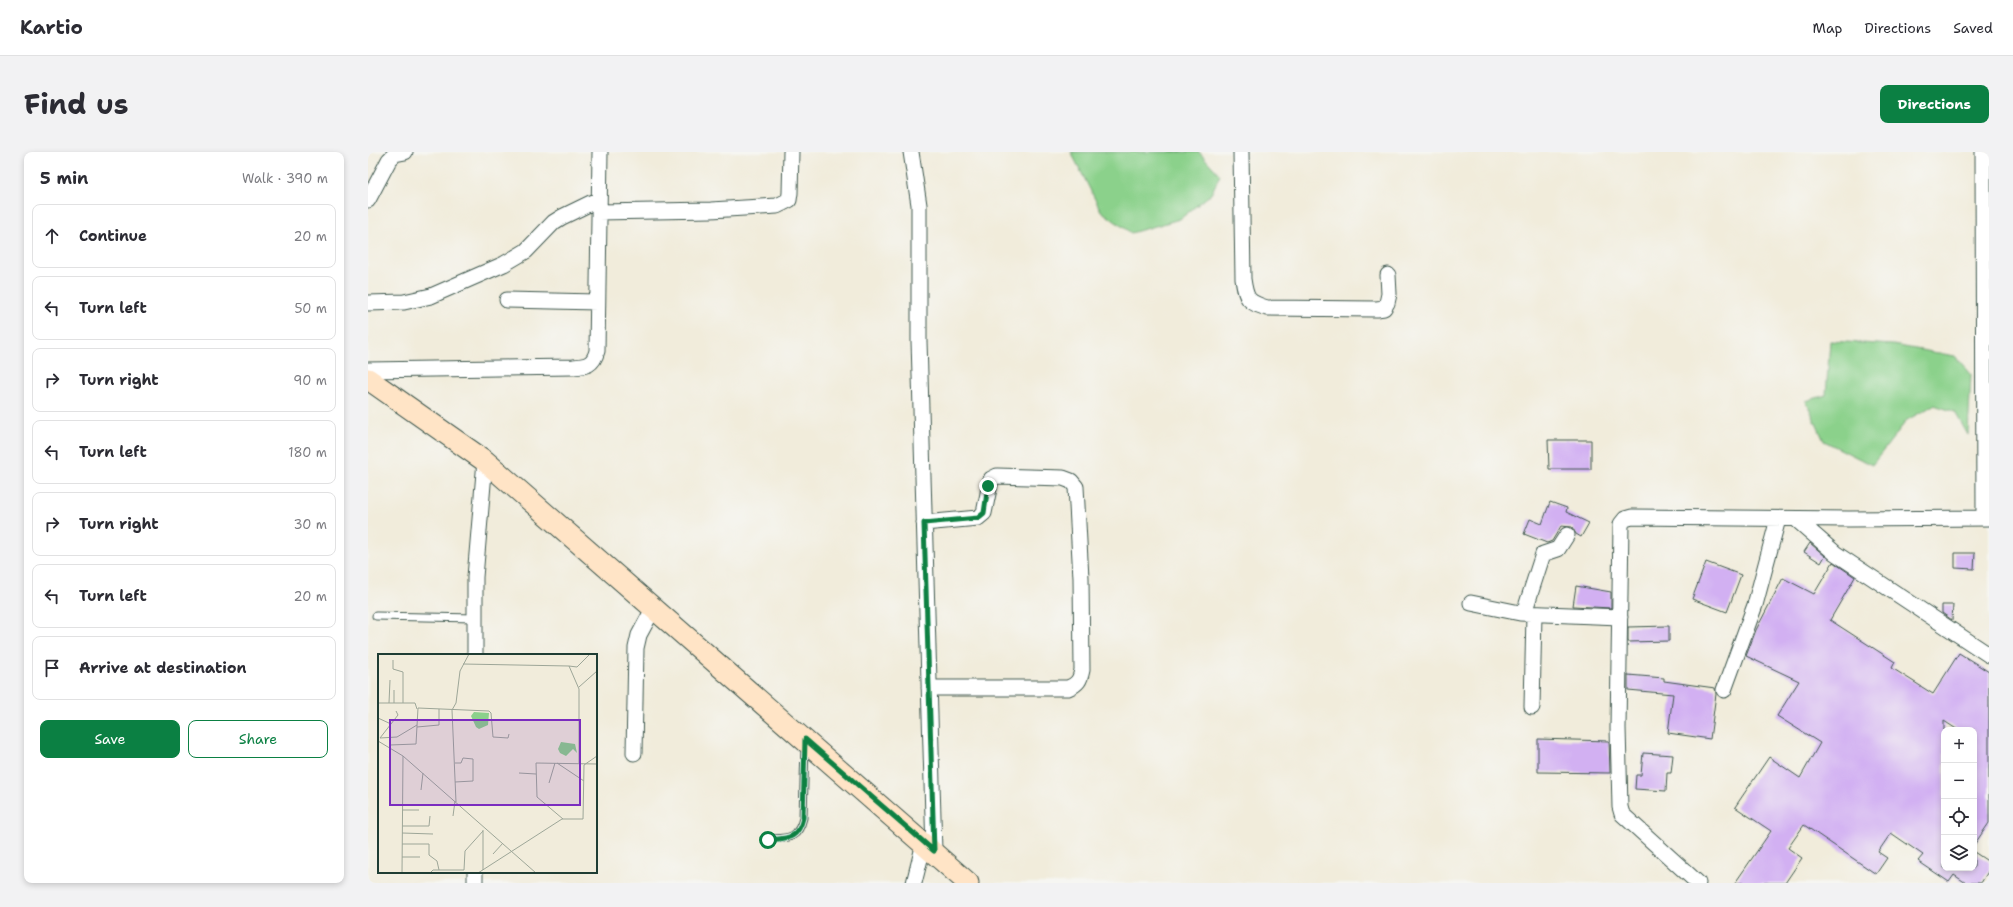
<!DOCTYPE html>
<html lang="en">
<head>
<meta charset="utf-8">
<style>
	body { margin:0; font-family:"Shantell Sans",sans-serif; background:#f2f2f3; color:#2b2b33 }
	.controls { position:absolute; right:12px; bottom:12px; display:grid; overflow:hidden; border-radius:8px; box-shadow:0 2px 6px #0003 }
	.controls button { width:36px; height:36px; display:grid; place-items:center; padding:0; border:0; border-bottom:1px solid #e1e1e2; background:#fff; color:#2b2b33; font:20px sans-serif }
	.stop { position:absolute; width:12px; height:12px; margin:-9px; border:3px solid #0b8043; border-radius:50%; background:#fff }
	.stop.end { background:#0b8043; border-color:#fff; box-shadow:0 1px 4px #0008 }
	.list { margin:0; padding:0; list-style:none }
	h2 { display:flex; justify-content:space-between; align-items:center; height:52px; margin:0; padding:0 16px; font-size:17px }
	h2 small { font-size:13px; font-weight:400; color:#7c7c81 }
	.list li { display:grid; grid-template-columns:26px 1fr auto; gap:12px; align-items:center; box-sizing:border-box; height:64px; margin:0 8px 8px; padding:0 8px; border:1px solid #e1e1e2; border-radius:8px }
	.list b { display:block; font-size:15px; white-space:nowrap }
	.list em { font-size:13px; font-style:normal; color:#7c7c81 }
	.actions { display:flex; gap:8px; padding:12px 16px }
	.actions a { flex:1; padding:9px 0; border:1px solid #0b8043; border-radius:8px; text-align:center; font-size:14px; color:#0b8043 }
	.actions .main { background:#0b8043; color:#fff }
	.icon { flex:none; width:22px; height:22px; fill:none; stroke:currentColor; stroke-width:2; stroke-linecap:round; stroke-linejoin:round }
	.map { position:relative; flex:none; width:1621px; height:731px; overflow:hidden; border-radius:8px }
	header { display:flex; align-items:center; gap:24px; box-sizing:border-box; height:56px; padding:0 20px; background:#fff; border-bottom:1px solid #e1e1e2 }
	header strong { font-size:19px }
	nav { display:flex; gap:22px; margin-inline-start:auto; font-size:14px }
	.intro { display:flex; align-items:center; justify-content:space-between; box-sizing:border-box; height:96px; padding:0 24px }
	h1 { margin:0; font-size:28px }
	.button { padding:10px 18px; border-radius:8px; background:#0b8043; color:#fff; font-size:14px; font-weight:700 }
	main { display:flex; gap:24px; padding:0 24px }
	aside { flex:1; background:#fff; border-radius:8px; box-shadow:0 2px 6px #0003 }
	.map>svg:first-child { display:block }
</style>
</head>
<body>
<header>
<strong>Kartio</strong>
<nav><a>Map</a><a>Directions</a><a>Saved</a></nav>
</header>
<div class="intro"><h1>Find us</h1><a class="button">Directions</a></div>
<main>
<aside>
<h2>5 min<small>Walk · 390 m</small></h2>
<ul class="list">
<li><svg class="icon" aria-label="ahead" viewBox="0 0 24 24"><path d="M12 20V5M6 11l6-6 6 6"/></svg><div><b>Continue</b></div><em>20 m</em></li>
<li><svg class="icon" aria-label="left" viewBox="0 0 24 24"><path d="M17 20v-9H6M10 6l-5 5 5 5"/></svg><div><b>Turn left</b></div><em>50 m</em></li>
<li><svg class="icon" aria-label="right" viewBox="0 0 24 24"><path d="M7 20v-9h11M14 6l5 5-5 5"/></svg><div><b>Turn right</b></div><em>90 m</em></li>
<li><svg class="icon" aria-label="left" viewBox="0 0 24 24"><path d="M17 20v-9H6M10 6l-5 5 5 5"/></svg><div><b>Turn left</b></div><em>180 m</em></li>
<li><svg class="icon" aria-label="right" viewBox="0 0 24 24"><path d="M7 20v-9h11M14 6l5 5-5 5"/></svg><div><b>Turn right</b></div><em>30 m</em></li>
<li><svg class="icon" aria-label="left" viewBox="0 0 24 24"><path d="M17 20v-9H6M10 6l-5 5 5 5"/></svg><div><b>Turn left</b></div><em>20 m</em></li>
<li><svg class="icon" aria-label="arrive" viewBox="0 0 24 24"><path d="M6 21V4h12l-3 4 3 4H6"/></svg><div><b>Arrive at destination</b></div></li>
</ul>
<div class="actions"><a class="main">Save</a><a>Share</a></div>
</aside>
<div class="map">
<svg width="1621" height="731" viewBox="0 0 1621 731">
	<rect width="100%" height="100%" fill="#f6f6f2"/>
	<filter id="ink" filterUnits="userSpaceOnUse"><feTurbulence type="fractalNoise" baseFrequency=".025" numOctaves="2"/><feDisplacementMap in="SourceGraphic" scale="8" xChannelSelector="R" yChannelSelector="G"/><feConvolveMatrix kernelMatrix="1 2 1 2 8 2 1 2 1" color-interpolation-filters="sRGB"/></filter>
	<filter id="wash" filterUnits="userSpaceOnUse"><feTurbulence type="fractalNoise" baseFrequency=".012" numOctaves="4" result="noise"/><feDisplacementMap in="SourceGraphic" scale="16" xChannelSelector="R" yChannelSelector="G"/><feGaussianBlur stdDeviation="0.9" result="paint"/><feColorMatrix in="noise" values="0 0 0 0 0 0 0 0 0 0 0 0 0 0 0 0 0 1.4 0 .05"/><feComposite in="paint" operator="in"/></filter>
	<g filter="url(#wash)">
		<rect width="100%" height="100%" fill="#f1ecdb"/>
		<path fill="#8bd18b" stroke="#558760" d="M703,0H831L852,23L843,42L812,67L763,81L733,59Z
			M1462,189L1525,193L1587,204L1603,222L1600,283L1587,260L1566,253L1539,268L1504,313L1456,289L1438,249L1458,243Z"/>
		<g id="blocks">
			<path fill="#d2b0f2" d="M1180,288H1223V317H1181Z
				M1182,350L1199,356L1198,360L1221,371L1213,385L1208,382L1204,375L1193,374L1184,389L1179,391L1156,382L1162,367L1174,372Z
				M1442,391L1457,404L1453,411L1436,400Z
				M1587,401H1607L1606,417L1587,416Z
				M1338,410L1373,423L1359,460L1324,447Z
				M1465,410L1487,425L1462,468L1527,510L1524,516L1565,542L1591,501L1621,520V671L1606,693V578H1590L1576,569V716H1606V700L1621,710V718L1613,731H1598L1586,723L1581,730L1550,709L1555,703L1523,681L1510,700L1519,706L1508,722L1436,673L1420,696L1434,706L1417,731H1367L1403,679L1367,655L1401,605L1432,626L1452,591L1409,564L1431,529L1378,504L1388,478L1415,426L1446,442Z
				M1208,434L1243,440V456L1205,454Z
				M1574,453H1585L1584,468L1574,461Z
				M1301,474V489L1260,490V475Z
				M1260,523L1296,526V529L1347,536L1348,542L1342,587L1300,581L1305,542L1260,538Z
				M1170,587L1241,589L1242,621L1170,620Z
				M1275,601L1305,603L1303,621H1299L1298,639L1267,637L1268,623H1273Z"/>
		</g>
	</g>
	<g filter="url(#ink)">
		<use href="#blocks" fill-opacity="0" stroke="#3e574d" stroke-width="1"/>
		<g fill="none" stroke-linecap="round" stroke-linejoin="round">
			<defs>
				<path id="lane" d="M8,464L107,466
					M400,687C419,686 430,688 435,666L437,593"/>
				<path id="street" d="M543,0L551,53V189L566,699
					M873,0L875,127C878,148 880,150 899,156L1009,157L1016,156L1019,151L1021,142L1020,123
					M1615,0L1616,366
					M0,48L21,8L27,2L37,0
					M231,60L343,58L409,54L421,48L422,41L423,0
					M139,148L229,150
					M0,151L36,150L63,144L136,112L158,99L186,70L194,65L231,47
					M0,218L205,215C219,214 225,213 229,199L232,0
					M1428,367L1467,401L1621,503
					M556,371L610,366L616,361L623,327L629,324L695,326L703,329L708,335L713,426L714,518C712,528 710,532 700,536H561
					M1103,451L1152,461L1252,465
					M1156,461L1175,402L1190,397L1199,383
					M107,503V425L117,309
					M1356,538L1387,453L1410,367
					M1164,555L1166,462
					M266,601L268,496L271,483L285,457
					M107,731V720
					M546,731L556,691
					M1330,731L1254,662L1252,655L1250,576L1253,372L1257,367L1264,365L1481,367L1621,366"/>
				<path id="secondary" d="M0,227L117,309L600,731"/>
			</defs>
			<use href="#lane" stroke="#3e574d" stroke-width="9"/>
			<use href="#street" stroke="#3e574d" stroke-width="17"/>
			<use href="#secondary" stroke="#3e574d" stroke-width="23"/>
			<use href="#lane" stroke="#fff" stroke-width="7"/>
			<use href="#street" stroke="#fff" stroke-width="15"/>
			<use href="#secondary" stroke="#ffe4c6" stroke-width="21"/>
		</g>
	</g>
	<g fill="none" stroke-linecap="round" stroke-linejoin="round" filter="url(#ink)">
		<path stroke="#0b8043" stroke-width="5" d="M400,688C419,686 430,688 435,666L437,587L566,699L556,371L610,366L616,361L620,334"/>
	</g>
	<g transform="translate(10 502)">
		<rect width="219" height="219" fill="#f1ecdb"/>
		<path d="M96,58L111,59L110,71L101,75L98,73L93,62ZM183,88L197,90L199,99L195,95L188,102L182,99L180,95Z" fill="#8bd18b"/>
		<path fill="none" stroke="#9da698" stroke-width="1" d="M15,6V15L25,18V49M85,10L191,12L201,35V109M191,12L199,13L212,0M201,33L219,17M0,49H37L39,55M11,49L12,26M16,49V36M0,64L13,70M39,73L61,71V55M2,84L19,83L39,71M2,84L20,61L18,57M0,87L25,102L158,219M12,91L38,90L40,54L111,57L113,59L115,83L130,84L131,80M77,109H83L85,104L95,105V127L77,128M179,109L206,127M141,119L158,120M171,129L177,109M43,136L45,119M78,148L74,56L78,49L82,17L91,0M24,156H41M75,162L77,147M185,165L159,143L158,109L219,110M24,172H51L52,162M105,176V216M24,179L55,180M24,190H51V201L59,207L61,216M115,200L125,189M24,203H42M24,219L25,102M52,219L55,216H86L87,197L105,177M100,219L184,165H205L206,111L219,102"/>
		<path fill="#7b2cbf" fill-opacity="0.15" stroke="#7b2cbf" stroke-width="2" d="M12,66H202V151H12Z"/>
		<rect width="219" height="219" fill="none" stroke="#1f3d34" stroke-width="2"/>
	</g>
</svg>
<div class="controls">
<button>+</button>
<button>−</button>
<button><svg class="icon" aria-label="locate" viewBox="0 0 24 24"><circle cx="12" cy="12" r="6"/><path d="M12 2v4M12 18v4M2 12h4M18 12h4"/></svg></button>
<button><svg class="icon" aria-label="layers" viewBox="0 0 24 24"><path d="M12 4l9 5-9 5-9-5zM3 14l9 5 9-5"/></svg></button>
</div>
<div class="stop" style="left:400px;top:688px"></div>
<div class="stop end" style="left:620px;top:334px"></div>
</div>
</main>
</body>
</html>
